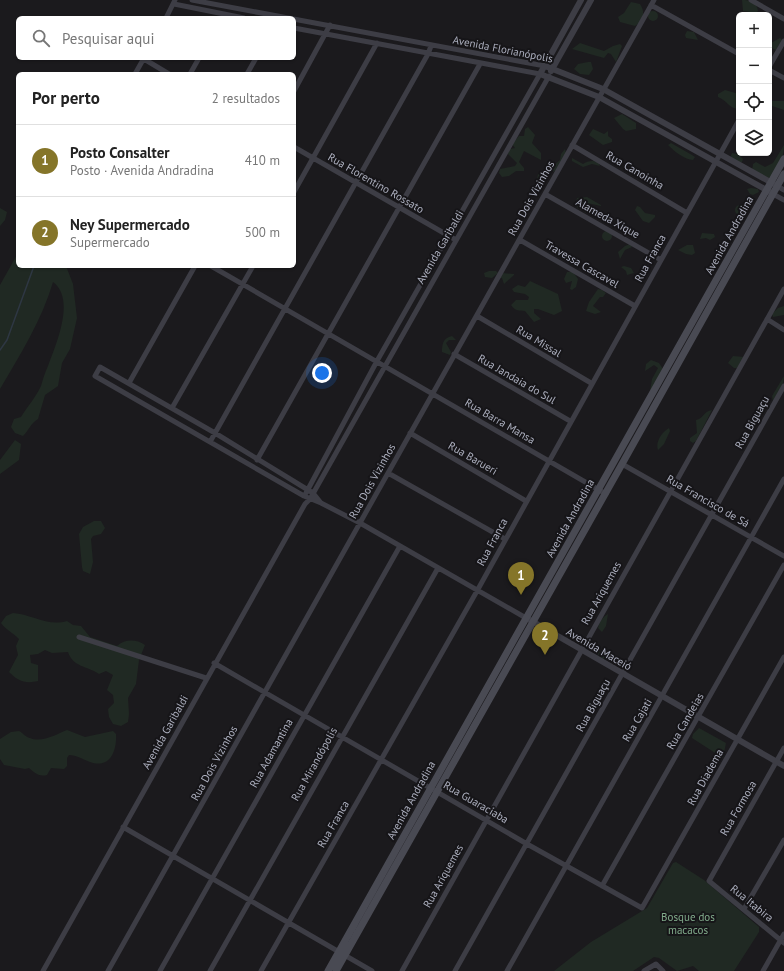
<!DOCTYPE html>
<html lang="pt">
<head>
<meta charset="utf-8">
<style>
	body { margin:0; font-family:"PT Sans",sans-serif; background:#f2f2f2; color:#222 }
	.controls { position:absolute; right:12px; top:12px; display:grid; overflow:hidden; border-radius:6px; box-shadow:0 1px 3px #0004 }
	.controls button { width:36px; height:36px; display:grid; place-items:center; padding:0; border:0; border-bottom:1px solid #e0e0e0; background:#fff; color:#222; font:20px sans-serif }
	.you { position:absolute; left:322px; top:373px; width:14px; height:14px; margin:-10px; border:3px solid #fff; border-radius:50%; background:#1a73e8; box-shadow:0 0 0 6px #1a73e833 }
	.badge { display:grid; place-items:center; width:26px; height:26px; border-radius:50%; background:#857529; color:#fff; font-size:13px; font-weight:700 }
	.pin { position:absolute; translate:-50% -33px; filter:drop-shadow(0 1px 2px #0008) }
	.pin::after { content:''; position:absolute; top:21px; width:14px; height:12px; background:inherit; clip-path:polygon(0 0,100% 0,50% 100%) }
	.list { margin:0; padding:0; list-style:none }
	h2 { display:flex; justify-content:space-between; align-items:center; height:52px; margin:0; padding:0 16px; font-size:17px }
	h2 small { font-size:13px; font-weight:400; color:#767676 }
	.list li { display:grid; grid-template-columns:26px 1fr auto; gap:12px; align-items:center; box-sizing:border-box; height:72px; padding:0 16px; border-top:1px solid #e0e0e0 }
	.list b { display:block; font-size:15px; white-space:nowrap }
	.list p { margin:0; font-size:13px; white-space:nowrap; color:#767676 }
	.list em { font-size:13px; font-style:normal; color:#767676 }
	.icon { flex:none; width:22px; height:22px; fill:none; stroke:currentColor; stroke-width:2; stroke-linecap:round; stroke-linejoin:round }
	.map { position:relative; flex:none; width:784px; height:971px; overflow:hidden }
	.search { position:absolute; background:#fff; box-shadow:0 1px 3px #0004; left:16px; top:16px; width:280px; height:44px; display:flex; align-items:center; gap:10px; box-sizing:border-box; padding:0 14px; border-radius:6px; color:#767676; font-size:15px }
	.panel { position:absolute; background:#fff; box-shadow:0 1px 3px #0004; left:16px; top:72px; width:280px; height:196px; border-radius:6px }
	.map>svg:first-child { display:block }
</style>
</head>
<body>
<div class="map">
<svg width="784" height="971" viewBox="0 0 784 971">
	<rect width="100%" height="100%" fill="#1b1a1d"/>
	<path fill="#202923" d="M742,0C750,0 757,2 758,11L754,15H749L750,12L743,11Z
		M631,2L640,4C646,13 643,21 635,26L620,22L618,17L624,13Z
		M648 16a5 5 0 1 1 10 0a5 5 0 1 1-10 0Z
		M687,31L694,32L698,40L686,38L685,35Z
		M780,38L782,40L776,50L769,47V44Z
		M580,43L604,51L613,46L620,44L622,46L616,62L611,54L608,53L604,58L572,49Z
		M588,62H591L593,69L589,75L580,74L574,69L578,64Z
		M725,90L739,94V109C729,109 727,100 718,97V94Z
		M769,101H784V110L769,105Z
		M622,114L636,123V129L626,131L623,129L614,118Z
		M528,127L535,135L532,143L541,153V160L524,151L519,162L524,168V171H516L509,176L502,177L499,173L500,169L515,166L517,163L507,153L510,149L515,148L512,144L519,136H524L525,129Z
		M593,129L604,134L608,131V136L612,139V142L603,145L589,135Z
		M671,143L692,155L695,157L693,160C685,160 674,151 668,145Z
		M784,145C784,156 779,172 769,178L752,171L753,164L756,162L765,167L773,163Z
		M565,149L566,153L556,170L553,172L554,165L560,160L561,154Z
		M732,153L738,154L743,159L742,162L738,163L730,158Z
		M572,158L583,164C587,161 593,160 598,162L600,166L592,164L583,167L572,161Z
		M538,174L545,178L546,182L535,190Z
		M751,188L758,189L759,192L753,195L750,194L747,189Z
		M587,197L601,205V206L587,203L583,208L587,211L586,213L575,206L577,198Z
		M735 210a5 5 0 1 1 10 0a5 5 0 1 1-10 0Z
		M637,206L640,207L645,213L655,215V217L649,223L643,221L635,210Z
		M0,208L7,212L5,220L0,226Z
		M602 236a5 5 0 1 1 10 0a5 5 0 1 1-10 0Z
		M702,233L714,234L715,237L710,240L706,238L700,239Z
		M630,244L632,247L625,250L620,259L618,252L625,246Z
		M687,245H693L695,253L692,255L686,254L678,250Z
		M18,253V266H66L73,284L77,318L70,349L62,363L58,386L45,395L38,419C31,423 29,430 23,436L15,433L11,427L14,419L21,417C27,407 36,397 41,386C43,379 45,372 48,366C56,344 76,299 53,282C42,320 20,355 0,389V285Z
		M624,266L631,268L634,273L627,275L626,271L621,267Z
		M489,271H496L498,273L492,278L485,277L484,273Z
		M567,272H573L578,279L576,287L572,290L570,289L572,281L566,283L564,279Z
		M502,273L514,274V275L504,284L502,278H500Z
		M530,281L558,294L562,311L554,315L538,309H534V313L541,319L534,322L525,311C519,310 516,312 511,305L516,300H528L529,297L525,294L514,292L512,289L518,285L525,287Z
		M598,289L602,290L606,293L603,297H600L593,306L601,312L595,314L586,311L589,302Z
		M784,306V315L773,317L772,314L778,308Z
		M452,336L456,340H449L446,343L451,352L450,355L442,352C442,344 443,338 452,336Z
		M733,356L744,357L737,368H734L728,363Z
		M651,360L659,363L663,369L650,391L652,379L658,368L654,365L645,371L646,364Z
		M784,376L783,384L773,401L772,396Z
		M712,410L696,441L693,443L690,441V438L697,433L696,420C703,419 704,411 712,410Z
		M669,428L670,431L664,444L658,450C655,442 662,432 669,428Z
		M15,440L21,444L19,460L0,474V460Z
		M94,521H101L105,528L101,534L93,536L91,539L93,562L90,574L83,571L82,567L79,534L83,527Z
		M13,613C31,614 48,627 67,621L73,625L81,626L90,637L117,646C125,639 136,639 145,645L139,660L136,684L128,698L129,714L128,722L121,726L113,724L109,717L108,709L114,703L113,695L107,690L113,675L106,671L99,674C87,666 73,667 68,652L52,653L45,650L38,654L30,655L31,663L38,665V681C25,684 18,681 9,672L18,655L16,646L19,639C12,632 6,630 1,623L6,616Z
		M608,614L606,626L602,632L598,628C599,622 603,617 608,614Z
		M591,645L594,649L605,654L604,659L601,658L596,652L588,649V646Z
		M699,728L726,743L723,758L692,738L693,734Z
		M67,730L85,737L113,731L116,734C117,751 110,769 90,762C82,759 77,755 69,755L67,758V766L64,769L51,768L47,775C39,777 35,773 29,768L25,769L4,765L0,759V739L11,732L19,731C23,733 25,737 30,738C42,743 57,734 67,730Z
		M676,862L704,880L759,927V932L734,971H699L693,966L677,971L659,958L654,957L633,971H554L591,942L647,908L673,863Z"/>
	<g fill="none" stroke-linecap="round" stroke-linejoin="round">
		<path stroke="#2e3743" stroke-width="1.5" d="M0,350L7,340L34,266"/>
		<path stroke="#3d3d45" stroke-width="5" d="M192,0L545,66
			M751,0L784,19
			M174,4L244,18
			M651,5L739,54
			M166,18L175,0
			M294,28L540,74L377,361L306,493
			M144,59L169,74
			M769,67L784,41
			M769,70L784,78
			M135,74L144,58
			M190,74L199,58
			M247,74L256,58
			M294,91L330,25
			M572,145L687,213
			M294,147L456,240
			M777,186L784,190
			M294,192L377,43
			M545,194L661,260
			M773,194L784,200
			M520,240L635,306
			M211,266L606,494
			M477,316L591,383
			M767,319L784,330
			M454,354L570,421
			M129,383L195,266
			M172,408L253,266
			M410,433L526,501
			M210,442L428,54L431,46
			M257,460L480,64
			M622,464L784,556
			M388,473L505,539
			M321,503L313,493L215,433L100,367L95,376L304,496L321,503L360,523L526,618
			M79,637L206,678
			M214,663L527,844L642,908L784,657
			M784,748L709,881L784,943
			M123,827L372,971
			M602,886L784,565
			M744,909L784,840
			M43,971L305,504L310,499L549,76
			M108,971L654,0
			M160,971L400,546
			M210,971L438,568
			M261,971L477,591L739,120
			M402,971L784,289
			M455,971L784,386
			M507,971L784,479
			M644,971L656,964L663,971
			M763,971L784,934"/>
		<path stroke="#3d3d45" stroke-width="6" d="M581,0L540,74L599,97L770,192
			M545,66L603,89L774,184
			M551,71L591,0
			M530,620L784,766"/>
		<path stroke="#494a53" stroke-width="7" d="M328,971L784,159
			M336,971L622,464L784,174"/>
	</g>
	<g text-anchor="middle" stroke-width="4" stroke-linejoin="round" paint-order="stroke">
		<g font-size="11" fill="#acafbe" stroke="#161518">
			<text transform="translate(503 49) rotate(11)" y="4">Avenida Florianópolis</text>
			<text transform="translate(635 170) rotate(30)" y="4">Rua Canoinha</text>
			<text transform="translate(376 183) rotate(30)" y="4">Rua Florentino Rossato</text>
			<text transform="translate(531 198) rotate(-61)" y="4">Rua Dois Vizinhos</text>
			<text transform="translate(608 218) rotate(29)" y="4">Alameda Xique</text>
			<text transform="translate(729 235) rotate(-61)" y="4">Avenida Andradina</text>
			<text transform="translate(440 247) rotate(-60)" y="4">Avenida Garibaldi</text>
			<text transform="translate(650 258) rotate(-61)" y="4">Rua Franca</text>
			<text transform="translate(582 264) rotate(30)" y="4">Travessa Cascavel</text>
			<text transform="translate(539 341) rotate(31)" y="4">Rua Missal</text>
			<text transform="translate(517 379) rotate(30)" y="4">Rua Jandaia do Sul</text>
			<text transform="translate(500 421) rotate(30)" y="4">Rua Barra Mansa</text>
			<text transform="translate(752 422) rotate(-61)" y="4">Rua Biguaçu</text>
			<text transform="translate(473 458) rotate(30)" y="4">Rua Barueri</text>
			<text transform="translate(372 481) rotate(-61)" y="4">Rua Dois Vizinhos</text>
			<text transform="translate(708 501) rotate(30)" y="4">Rua Francisco de Sá</text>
			<text transform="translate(570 518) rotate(-61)" y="4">Avenida Andradina</text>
			<text transform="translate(492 542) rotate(-62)" y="4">Rua Franca</text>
			<text transform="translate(601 593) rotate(-61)" y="4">Rua Ariquemes</text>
			<text transform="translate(599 649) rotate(30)" y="4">Avenida Maceió</text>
			<text transform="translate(593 705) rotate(-61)" y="4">Rua Biguaçu</text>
			<text transform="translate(637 720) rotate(-60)" y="4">Rua Cajati</text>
			<text transform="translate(685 721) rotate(-60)" y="4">Rua Candeias</text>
			<text transform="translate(165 732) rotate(-61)" y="4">Avenida Garibaldi</text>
			<text transform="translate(271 753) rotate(-61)" y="4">Rua Adamantina</text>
			<text transform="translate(214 763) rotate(-61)" y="4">Rua Dois Vizinhos</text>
			<text transform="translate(314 764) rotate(-61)" y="4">Rua Mirandópolis</text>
			<text transform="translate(705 777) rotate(-61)" y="4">Rua Diadema</text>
			<text transform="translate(411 800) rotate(-61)" y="4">Avenida Andradina</text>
			<text transform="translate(476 802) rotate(30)" y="4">Rua Guaraciaba</text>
			<text transform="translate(738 808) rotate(-60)" y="4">Rua Formosa</text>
			<text transform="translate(333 824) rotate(-60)" y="4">Rua Franca</text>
			<text transform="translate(443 876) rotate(-61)" y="4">Rua Ariquemes</text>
			<text transform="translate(752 903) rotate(39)" y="4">Rua Itabira</text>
		</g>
		<g font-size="11" fill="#81ab8b" stroke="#161518">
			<text x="688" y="921">Bosque dos<tspan x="688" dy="13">macacos</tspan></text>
		</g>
	</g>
</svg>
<div class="controls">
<button>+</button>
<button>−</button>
<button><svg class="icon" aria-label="locate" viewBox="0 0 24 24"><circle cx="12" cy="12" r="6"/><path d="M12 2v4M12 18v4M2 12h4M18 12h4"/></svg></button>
<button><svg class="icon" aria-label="layers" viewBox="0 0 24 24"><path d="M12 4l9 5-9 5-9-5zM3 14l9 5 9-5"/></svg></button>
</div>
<div class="you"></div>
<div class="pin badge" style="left:521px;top:595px">1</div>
<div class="pin badge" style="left:545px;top:655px">2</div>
<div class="search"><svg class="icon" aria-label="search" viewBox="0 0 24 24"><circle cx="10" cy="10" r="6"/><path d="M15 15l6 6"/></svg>Pesquisar aqui</div>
<section class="panel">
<h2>Por perto<small>2 resultados</small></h2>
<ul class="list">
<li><span class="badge">1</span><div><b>Posto Consalter</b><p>Posto · Avenida Andradina</p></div><em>410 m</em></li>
<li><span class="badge">2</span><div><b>Ney Supermercado</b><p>Supermercado</p></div><em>500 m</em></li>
</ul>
</section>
</div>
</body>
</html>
